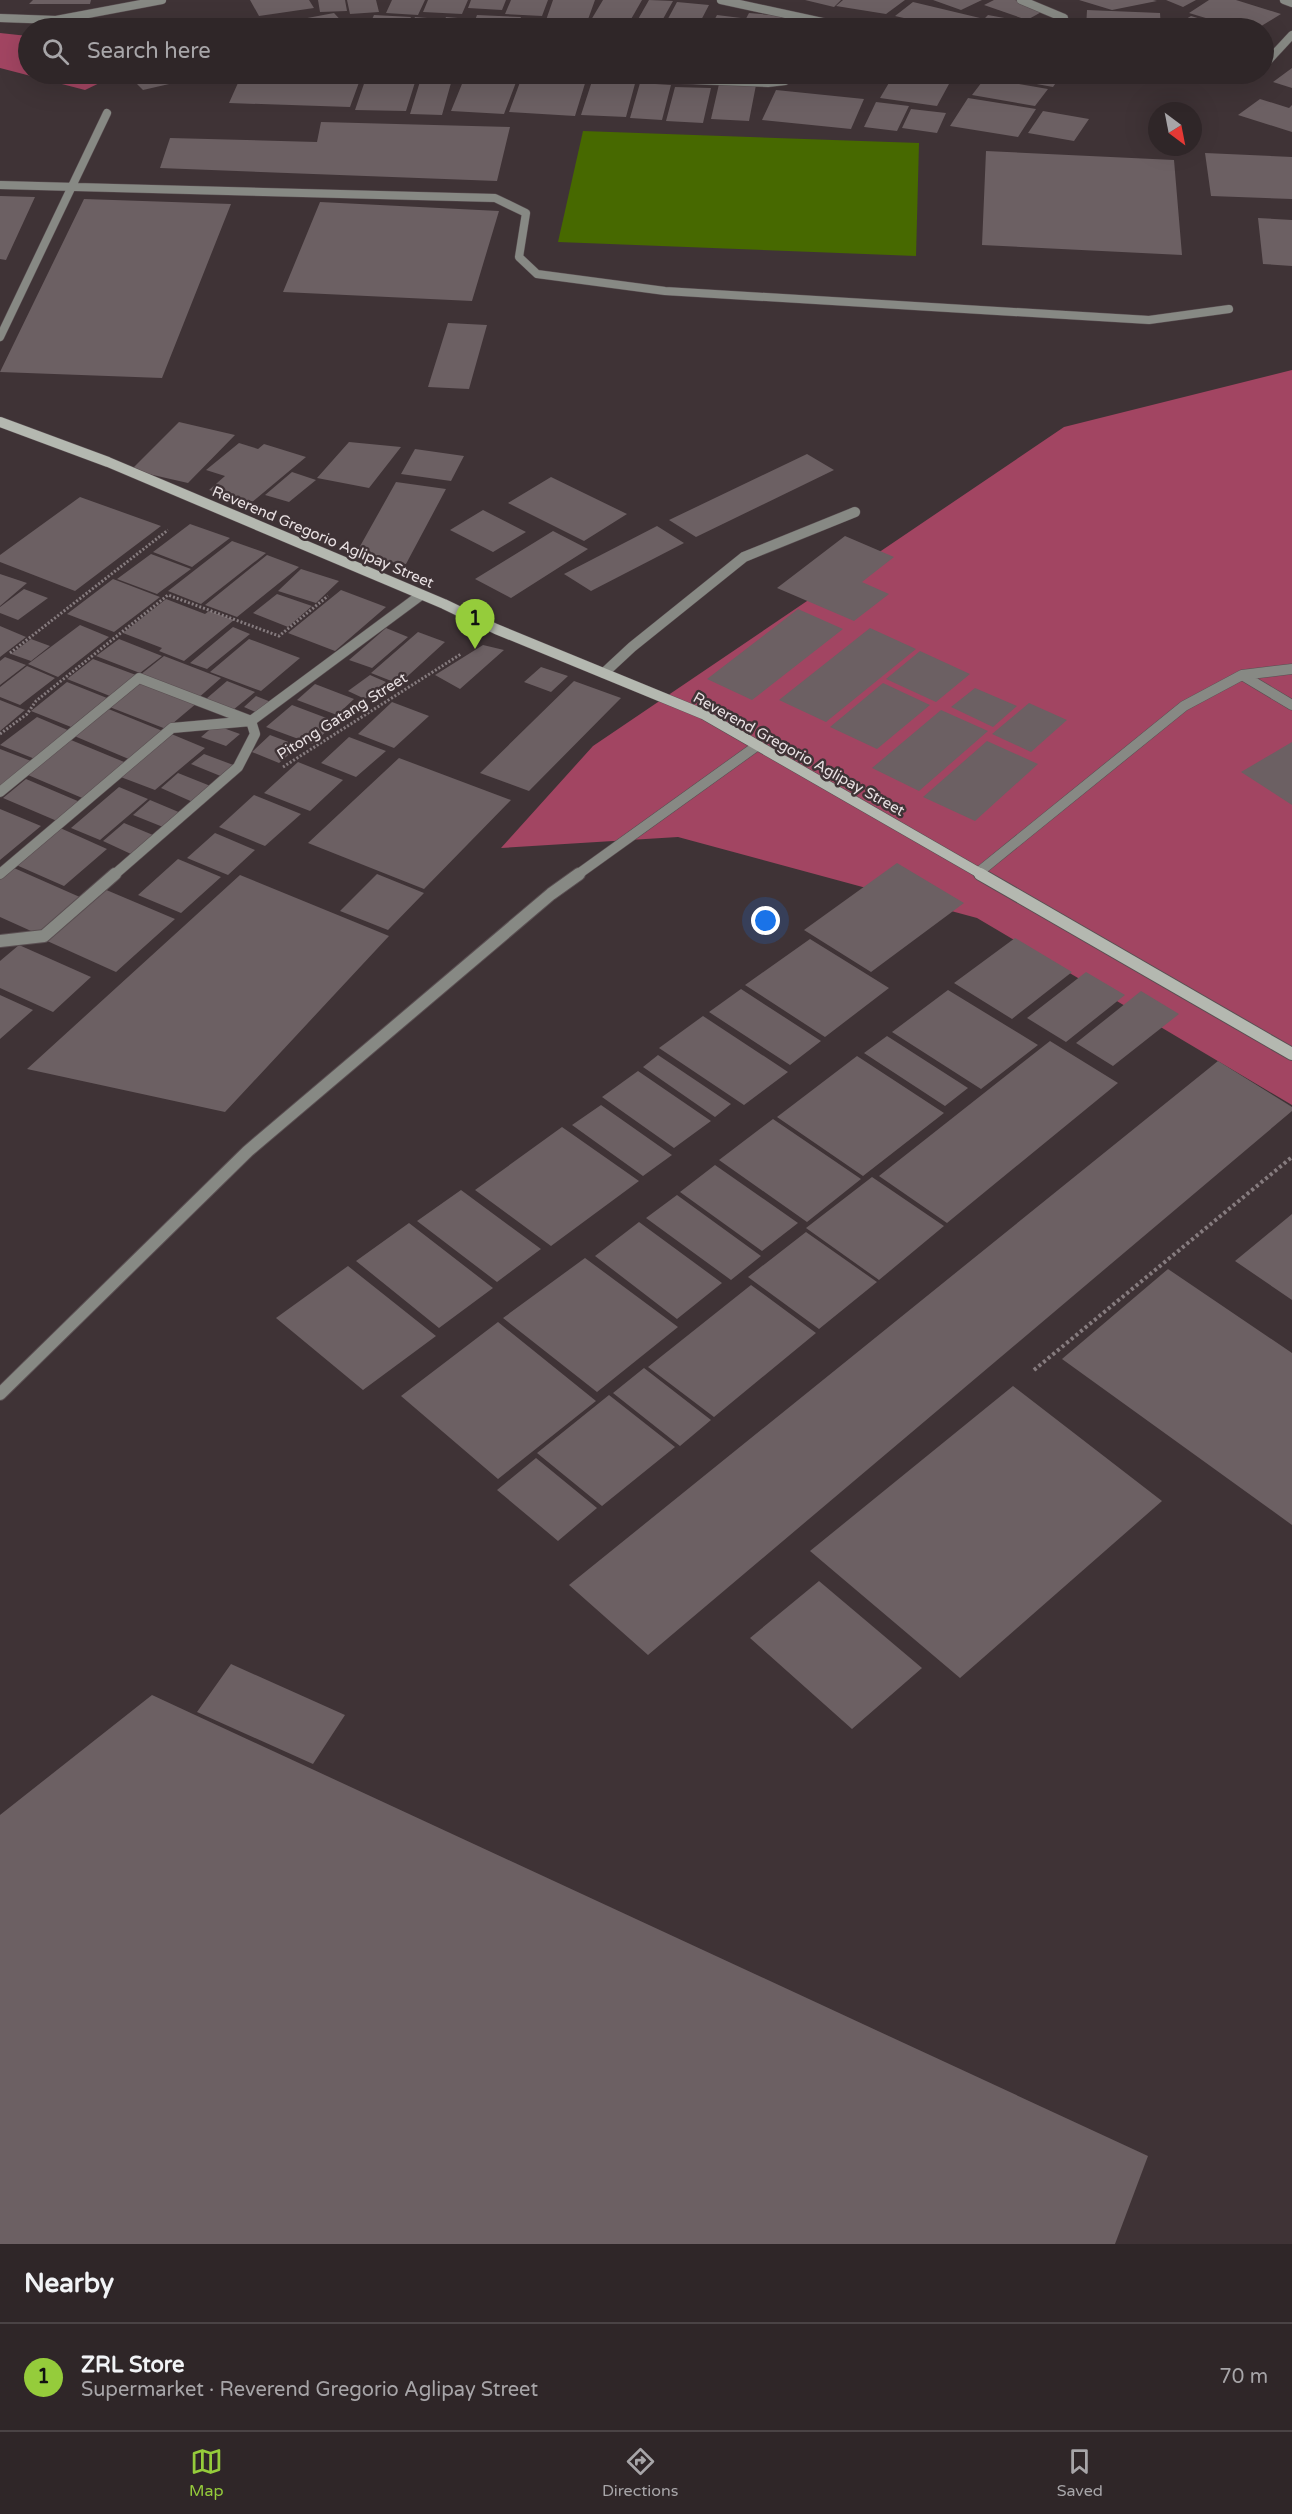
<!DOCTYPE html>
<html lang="en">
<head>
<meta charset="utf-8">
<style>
	body { margin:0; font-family:"Varela Round",sans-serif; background:#3b3234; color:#f1f3f6 }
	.compass { position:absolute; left:1148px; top:102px; width:54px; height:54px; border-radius:50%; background:#2f2628; box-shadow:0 6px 24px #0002; rotate:148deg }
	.you { position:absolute; left:766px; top:921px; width:21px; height:21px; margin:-15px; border:4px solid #fff; border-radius:50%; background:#1a73e8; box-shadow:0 0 0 9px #1a73e833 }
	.badge { display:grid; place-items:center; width:39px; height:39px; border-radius:50%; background:#95cc3b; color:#111; font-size:20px; font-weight:700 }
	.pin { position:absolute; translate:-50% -50px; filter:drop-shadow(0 2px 3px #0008) }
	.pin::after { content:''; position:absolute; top:32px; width:21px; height:18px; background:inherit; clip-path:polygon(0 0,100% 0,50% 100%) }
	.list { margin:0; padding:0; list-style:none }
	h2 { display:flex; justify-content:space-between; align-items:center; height:78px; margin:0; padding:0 24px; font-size:26px }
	h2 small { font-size:20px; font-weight:400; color:#a7a5a8 }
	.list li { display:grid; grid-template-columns:39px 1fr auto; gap:18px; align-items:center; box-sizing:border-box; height:108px; padding:0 24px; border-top:2px solid #4a4345 }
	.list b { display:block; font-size:22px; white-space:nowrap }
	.list p { margin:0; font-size:20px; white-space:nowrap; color:#a7a5a8 }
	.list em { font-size:20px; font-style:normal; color:#a7a5a8 }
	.icon { flex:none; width:33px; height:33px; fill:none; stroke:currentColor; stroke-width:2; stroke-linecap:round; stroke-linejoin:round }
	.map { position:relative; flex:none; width:1292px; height:2244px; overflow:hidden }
	.search { position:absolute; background:#2f2628; box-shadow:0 6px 24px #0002; left:18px; right:18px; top:18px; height:66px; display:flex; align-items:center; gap:15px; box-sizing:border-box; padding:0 21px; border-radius:33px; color:#a7a5a8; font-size:22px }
	.sheet { height:186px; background:#2f2628 }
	nav { display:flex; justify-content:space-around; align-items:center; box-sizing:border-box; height:84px; border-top:2px solid #4a4345; background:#2f2628; font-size:16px; color:#a7a5a8 }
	nav a { display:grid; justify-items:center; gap:3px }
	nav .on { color:#95cc3b }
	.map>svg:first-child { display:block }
</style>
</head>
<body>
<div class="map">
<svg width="1292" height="2244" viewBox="0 0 1292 2244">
	<rect width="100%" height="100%" fill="#3f3336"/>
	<path fill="#a24562" d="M0,33L28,36V74H111L112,77L85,90L0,68Z
		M1292,370V1105L977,918L678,837L501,848L593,746L1064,427Z"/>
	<path fill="#476900" d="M583,131L919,143L916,256L558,242Z"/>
	<path fill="#6c6063" d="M33,0H91L90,4H29Z
		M250,0H309L314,8L259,16Z
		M318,0H345L347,11L320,12Z
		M347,0H376L379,12L350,14Z
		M392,0H425L418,15L386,13Z
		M428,0H468L462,14L423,12Z
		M471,0H506L502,10L468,8Z
		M511,0H548L542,16L505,14Z
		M553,0H595L586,25L545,23Z
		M603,0H642L626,28L588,25Z
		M649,0L673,1L658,28H633Z
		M805,0H841L834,7Z
		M843,0H905L886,14L836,6Z
		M933,0H982L961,10Z
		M994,0H1015L1045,10L1027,20L984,5Z
		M1079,0H1153L1157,1L1112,10Z
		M1166,0H1196L1183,7Z
		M1209,0H1236L1281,14L1258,28H1239L1189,13Z
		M677,2L709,5L697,28H663Z
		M913,2L980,18L967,28H948L895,16Z
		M1087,10L1160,13L1161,28H1086Z
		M334,13L348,28H310L302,19Z
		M749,13L782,16L776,28H741Z
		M374,15L411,17L406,28H368Z
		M477,15L521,17L517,28H472Z
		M717,15L741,18L736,28H710Z
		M988,15L1026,22L1020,28H975Z
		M1191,16L1230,28H1171Z
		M415,17L440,19L436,28H410Z
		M446,17L470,19L467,28H441Z
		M784,23L815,26L814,28H781Z
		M523,24L555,26L554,28H521Z
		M254,25L289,27V28H253Z
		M1292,68V88L1273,82Z
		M127,74H202L204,76L143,90Z
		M242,74H243L361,77L350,107L229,103Z
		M466,74L518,77L504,114L451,111Z
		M523,74L587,77L575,116L509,112Z
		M850,74H889L885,80Z
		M906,74H956L951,82Z
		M983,74H1062L1053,87Z
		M367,75L417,76L406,111L355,110Z
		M422,75L453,76L442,115L410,114Z
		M893,76L949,84L937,106L880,98Z
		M593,78L636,80L626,117L581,115Z
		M985,78L1048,89L1035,106L972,95Z
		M640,83L671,85L662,120L630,118Z
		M719,84L756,85L749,121L711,119Z
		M675,87L711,88L703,123L666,121Z
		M776,90L864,99L851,129L762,120Z
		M968,98L1036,109L1018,137L950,126Z
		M1260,99L1289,108L1292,105V132L1238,115Z
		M876,102L909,106L897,131L864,127Z
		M911,109L946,113L937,133L902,128Z
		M1043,111L1089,119L1074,141L1028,133Z
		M321,122L510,127L497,181L160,168L170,138L317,142Z
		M986,151L1174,160L1182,255L982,245Z
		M1205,153L1292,157V199L1211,196Z
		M0,196L35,197L6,260L0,259Z
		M84,199L231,204L162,378L0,372Z
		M320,202L499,211L472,301L283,292Z
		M1258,218L1292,220V266L1263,264Z
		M448,323L487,325L469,389L428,387Z
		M179,422L235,435L188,483L131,470Z
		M349,442L401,447L369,488L317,478Z
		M239,443L258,449L264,444L306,457L251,503L209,490L225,476L206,470Z
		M415,449L464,456L451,481L401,474Z
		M807,454L834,470L696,537L669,520Z
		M292,472L316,480L289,502L265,495Z
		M551,477L627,514L584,541L508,503Z
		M396,482L446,489L406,564L354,557Z
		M80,497L161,526L75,591L0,562V555Z
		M483,510L526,532L493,552L450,530Z
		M190,524L230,538L192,567L153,552Z
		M657,526L684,543L591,591L564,574Z
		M553,531L588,549L511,598L475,579Z
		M845,536L894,557L862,582L889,594L854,621L777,588Z
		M232,541L266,553L201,604L168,591Z
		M151,554L191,569L157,594L117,579Z
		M267,555L299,567L237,617L205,605Z
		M301,569L339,581L316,603L278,591Z
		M0,574L27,583L0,606Z
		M113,579L160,597L114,632L67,614Z
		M24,589L48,598L18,620L0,613V607Z
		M341,590L386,607L335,651L288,633Z
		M277,594L312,606L288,627L253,613Z
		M166,599L205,614L209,611L234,620L184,661L159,651L162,648L123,633Z
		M798,609L843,629L752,700L707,679Z
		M80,625L109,637L58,677L28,664Z
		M0,626L26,637L0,657Z
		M233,627L250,634L207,669L190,663Z
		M386,628L408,637L372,668L349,660Z
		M870,628L916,649L826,722L779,700Z
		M418,632L445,642L399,684L371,673Z
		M31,639L50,646L31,661L11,654Z
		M119,639L162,656L140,673L96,656Z
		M249,639L300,658L261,691L210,672Z
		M483,645L504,650L460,689L435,675Z
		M920,651L970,674L936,702L886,679Z
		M164,656L221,678L197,699L140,675Z
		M5,657L26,665L0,685V661Z
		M93,659L136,675L110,696L67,679Z
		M27,666L55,678L20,705L0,697V687Z
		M541,667L568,676L551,692L524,682Z
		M370,675L386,682L365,699L348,691Z
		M139,680L197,703L166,729L107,706Z
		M227,681L255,692L233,710L206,699Z
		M574,681L621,698L529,791L480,773Z
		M67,682L107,698L71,727L31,711Z
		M883,683L930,705L877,749L830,727Z
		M315,684L354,699L337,715L297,700Z
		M975,688L1017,706L993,727L951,707Z
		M256,696L271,702L258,713L244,707Z
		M0,700L25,710L0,731Z
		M392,702L429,716L394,748L358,734Z
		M1029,703L1067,720L1031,752L992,734Z
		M292,705L337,722L312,744L266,727Z
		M106,708L165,732L131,760L72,735Z
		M941,710L988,731L919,791L872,768Z
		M37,717L70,731L35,759L0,745Z
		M215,725L240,734L226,746L201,737Z
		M169,733L205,748L155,790L118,776Z
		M270,735L299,746L279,763L252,752Z
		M349,737L386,751L356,777L321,763Z
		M71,740L129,764L87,800L28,775Z
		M987,741L1038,764L975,821L923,797Z
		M1292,742V805L1241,772Z
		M0,749L31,761L0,787Z
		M204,754L236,766L223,777L191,764Z
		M399,758L511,800L424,889L308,843Z
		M298,762L343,780L310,811L264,793Z
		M178,773L213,787L195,803L161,788Z
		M26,779L80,802L57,821L3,798Z
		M119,787L148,799L100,840L71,828Z
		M254,795L301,814L265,846L219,827Z
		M150,800L181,813L163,827L133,815Z
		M0,809L41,826L0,860Z
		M124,823L153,835L131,854L103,841Z
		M58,827L107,849L64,886L14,864Z
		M215,833L255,850L228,875L187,858Z
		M178,859L221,877L181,913L138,895Z
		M897,863L964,903L871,972L804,930Z
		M14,868L82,898L40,935L0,917V879Z
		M377,874L424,893L388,930L340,911Z
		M240,875L389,936L225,1112L27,1069Z
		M104,889L175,919L116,972L45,940Z
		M1015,938L1072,972L1012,1019L954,983Z
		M810,939L889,988L825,1037L745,985Z
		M19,945L91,977L53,1012L0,988V961Z
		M1086,972L1125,995L1066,1042L1027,1018Z
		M741,989L821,1041L790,1065L709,1012Z
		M948,990L1038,1045L981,1089L892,1032Z
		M1141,991L1179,1014L1113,1066L1076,1043Z
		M0,995L33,1010L0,1039Z
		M703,1016L788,1072L744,1105L659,1048Z
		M887,1036L968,1088L945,1106L864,1053Z
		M1050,1041L1118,1083L947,1223L879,1176Z
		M658,1055L731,1104L715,1117L643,1067Z
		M857,1056L944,1113L863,1176L777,1117Z
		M1218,1061L1292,1107V1111L648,1655L569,1585Z
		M638,1071L711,1121L674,1148L602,1097Z
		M601,1105L672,1155L643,1176L572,1125Z
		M773,1119L861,1179L807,1222L719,1160Z
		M562,1127L639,1181L551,1246L475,1190Z
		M715,1165L798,1223L762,1251L680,1192Z
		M872,1177L944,1226L879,1280L806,1228Z
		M461,1190L541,1249L497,1282L417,1221Z
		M677,1195L761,1256L731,1280L646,1218Z
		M1292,1214V1300L1235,1261Z
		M639,1222L722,1283L677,1319L595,1256Z
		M409,1223L493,1288L439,1328L356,1261Z
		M806,1232L877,1282L819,1329L748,1277Z
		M585,1258L678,1327L597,1392L503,1318Z
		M348,1266L436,1336L363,1390L276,1318Z
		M1168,1269L1292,1353V1525L1062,1359Z
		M751,1285L816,1333L714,1417L648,1367Z
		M498,1322L596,1401L498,1479L401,1396Z
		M644,1368L711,1420L680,1446L613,1393Z
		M1013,1386L1162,1501L960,1678L810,1551Z
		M609,1395L675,1447L602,1506L537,1453Z
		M536,1458L597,1508L558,1541L497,1490Z
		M819,1581L922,1668L852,1729L750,1638Z
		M231,1664L345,1715L313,1764L197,1712Z
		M152,1695L1148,2156L1115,2244H0V1815Z"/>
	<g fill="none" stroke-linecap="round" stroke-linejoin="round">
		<defs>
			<path id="lane-far2" d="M0,185L495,198L526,213L519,257L537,274L665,291L1149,320L1229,309
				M0,337L107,113"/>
			<path id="lane-far1" d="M604,673L632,647L744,557L855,512
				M1242,675L1292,705
				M0,792L139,678L251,721L255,734L238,767L114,875
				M979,872L1184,706L1242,675L1292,669
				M0,874L172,728L251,721L421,595
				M577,875L758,745"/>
			<path id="lane" d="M0,941L44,936L115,874
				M0,1394L248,1151L551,894L579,874"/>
			<path id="street" d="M721,0L850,28
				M1021,0L1064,18L1063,28
				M1284,0L1292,3
				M0,18L56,20L162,0
				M1264,65L1292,35
				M537,74L768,83L785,81L795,74
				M1176,74L1220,78L1249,74"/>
			<path id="secondary-far1" d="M0,422L108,462L444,604L496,629L703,714L983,875"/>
			<path id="secondary" d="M980,874L1292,1054"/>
		</defs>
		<use href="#lane-far2" stroke="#5a4f52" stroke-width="9"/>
		<use href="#lane-far1" stroke="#5a4f52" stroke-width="11"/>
		<use href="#lane" stroke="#5a4f52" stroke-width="14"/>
		<use href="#street" stroke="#5a4f52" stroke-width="9"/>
		<use href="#secondary-far1" stroke="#5a4f52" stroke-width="11"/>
		<use href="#secondary" stroke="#5a4f52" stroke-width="14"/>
		<path stroke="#867c7f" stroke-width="3" stroke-dasharray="2 2" stroke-linecap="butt" d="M10,653L168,530
			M0,734L27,714L36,701L168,595L279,636L328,596
			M283,767L461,654"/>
		<path stroke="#867c7f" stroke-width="4" stroke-dasharray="3 3" stroke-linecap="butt" d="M1034,1370L1292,1157"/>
		<use href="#lane-far2" stroke="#878984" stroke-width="8"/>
		<use href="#lane-far1" stroke="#878984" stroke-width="10"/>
		<use href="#lane" stroke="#878984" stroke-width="12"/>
		<use href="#street" stroke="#878984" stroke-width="8"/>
		<use href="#secondary-far1" stroke="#b4b8b0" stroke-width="10"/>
		<use href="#secondary" stroke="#b4b8b0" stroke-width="12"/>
	</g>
	<g text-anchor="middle" stroke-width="5" stroke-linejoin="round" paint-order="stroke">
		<g font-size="15" fill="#e9e1e3" stroke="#3f3336">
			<text transform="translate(323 537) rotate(23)" y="5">Reverend Gregorio Aglipay Street</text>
			<text transform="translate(342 716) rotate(-32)" y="5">Pitong Gatang Street</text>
			<text transform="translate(799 754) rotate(29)" y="5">Reverend Gregorio Aglipay Street</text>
		</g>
	</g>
</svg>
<svg class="compass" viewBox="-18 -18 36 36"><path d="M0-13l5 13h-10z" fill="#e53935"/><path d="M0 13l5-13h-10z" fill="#a7a5a8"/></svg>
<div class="you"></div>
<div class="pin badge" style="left:475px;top:649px">1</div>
<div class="search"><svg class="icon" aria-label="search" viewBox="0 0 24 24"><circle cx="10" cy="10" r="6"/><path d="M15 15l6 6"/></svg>Search here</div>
</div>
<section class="sheet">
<h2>Nearby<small></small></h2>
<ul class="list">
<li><span class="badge">1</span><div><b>ZRL Store</b><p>Supermarket · Reverend Gregorio Aglipay Street</p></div><em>70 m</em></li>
</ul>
</section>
<nav>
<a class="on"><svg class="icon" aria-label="map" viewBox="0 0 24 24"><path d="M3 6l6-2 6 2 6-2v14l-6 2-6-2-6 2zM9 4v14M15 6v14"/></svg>Map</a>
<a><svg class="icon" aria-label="directions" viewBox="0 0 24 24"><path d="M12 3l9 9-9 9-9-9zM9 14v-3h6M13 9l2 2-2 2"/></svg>Directions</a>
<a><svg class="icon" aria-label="saved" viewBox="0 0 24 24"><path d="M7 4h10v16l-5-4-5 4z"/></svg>Saved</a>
</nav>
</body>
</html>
